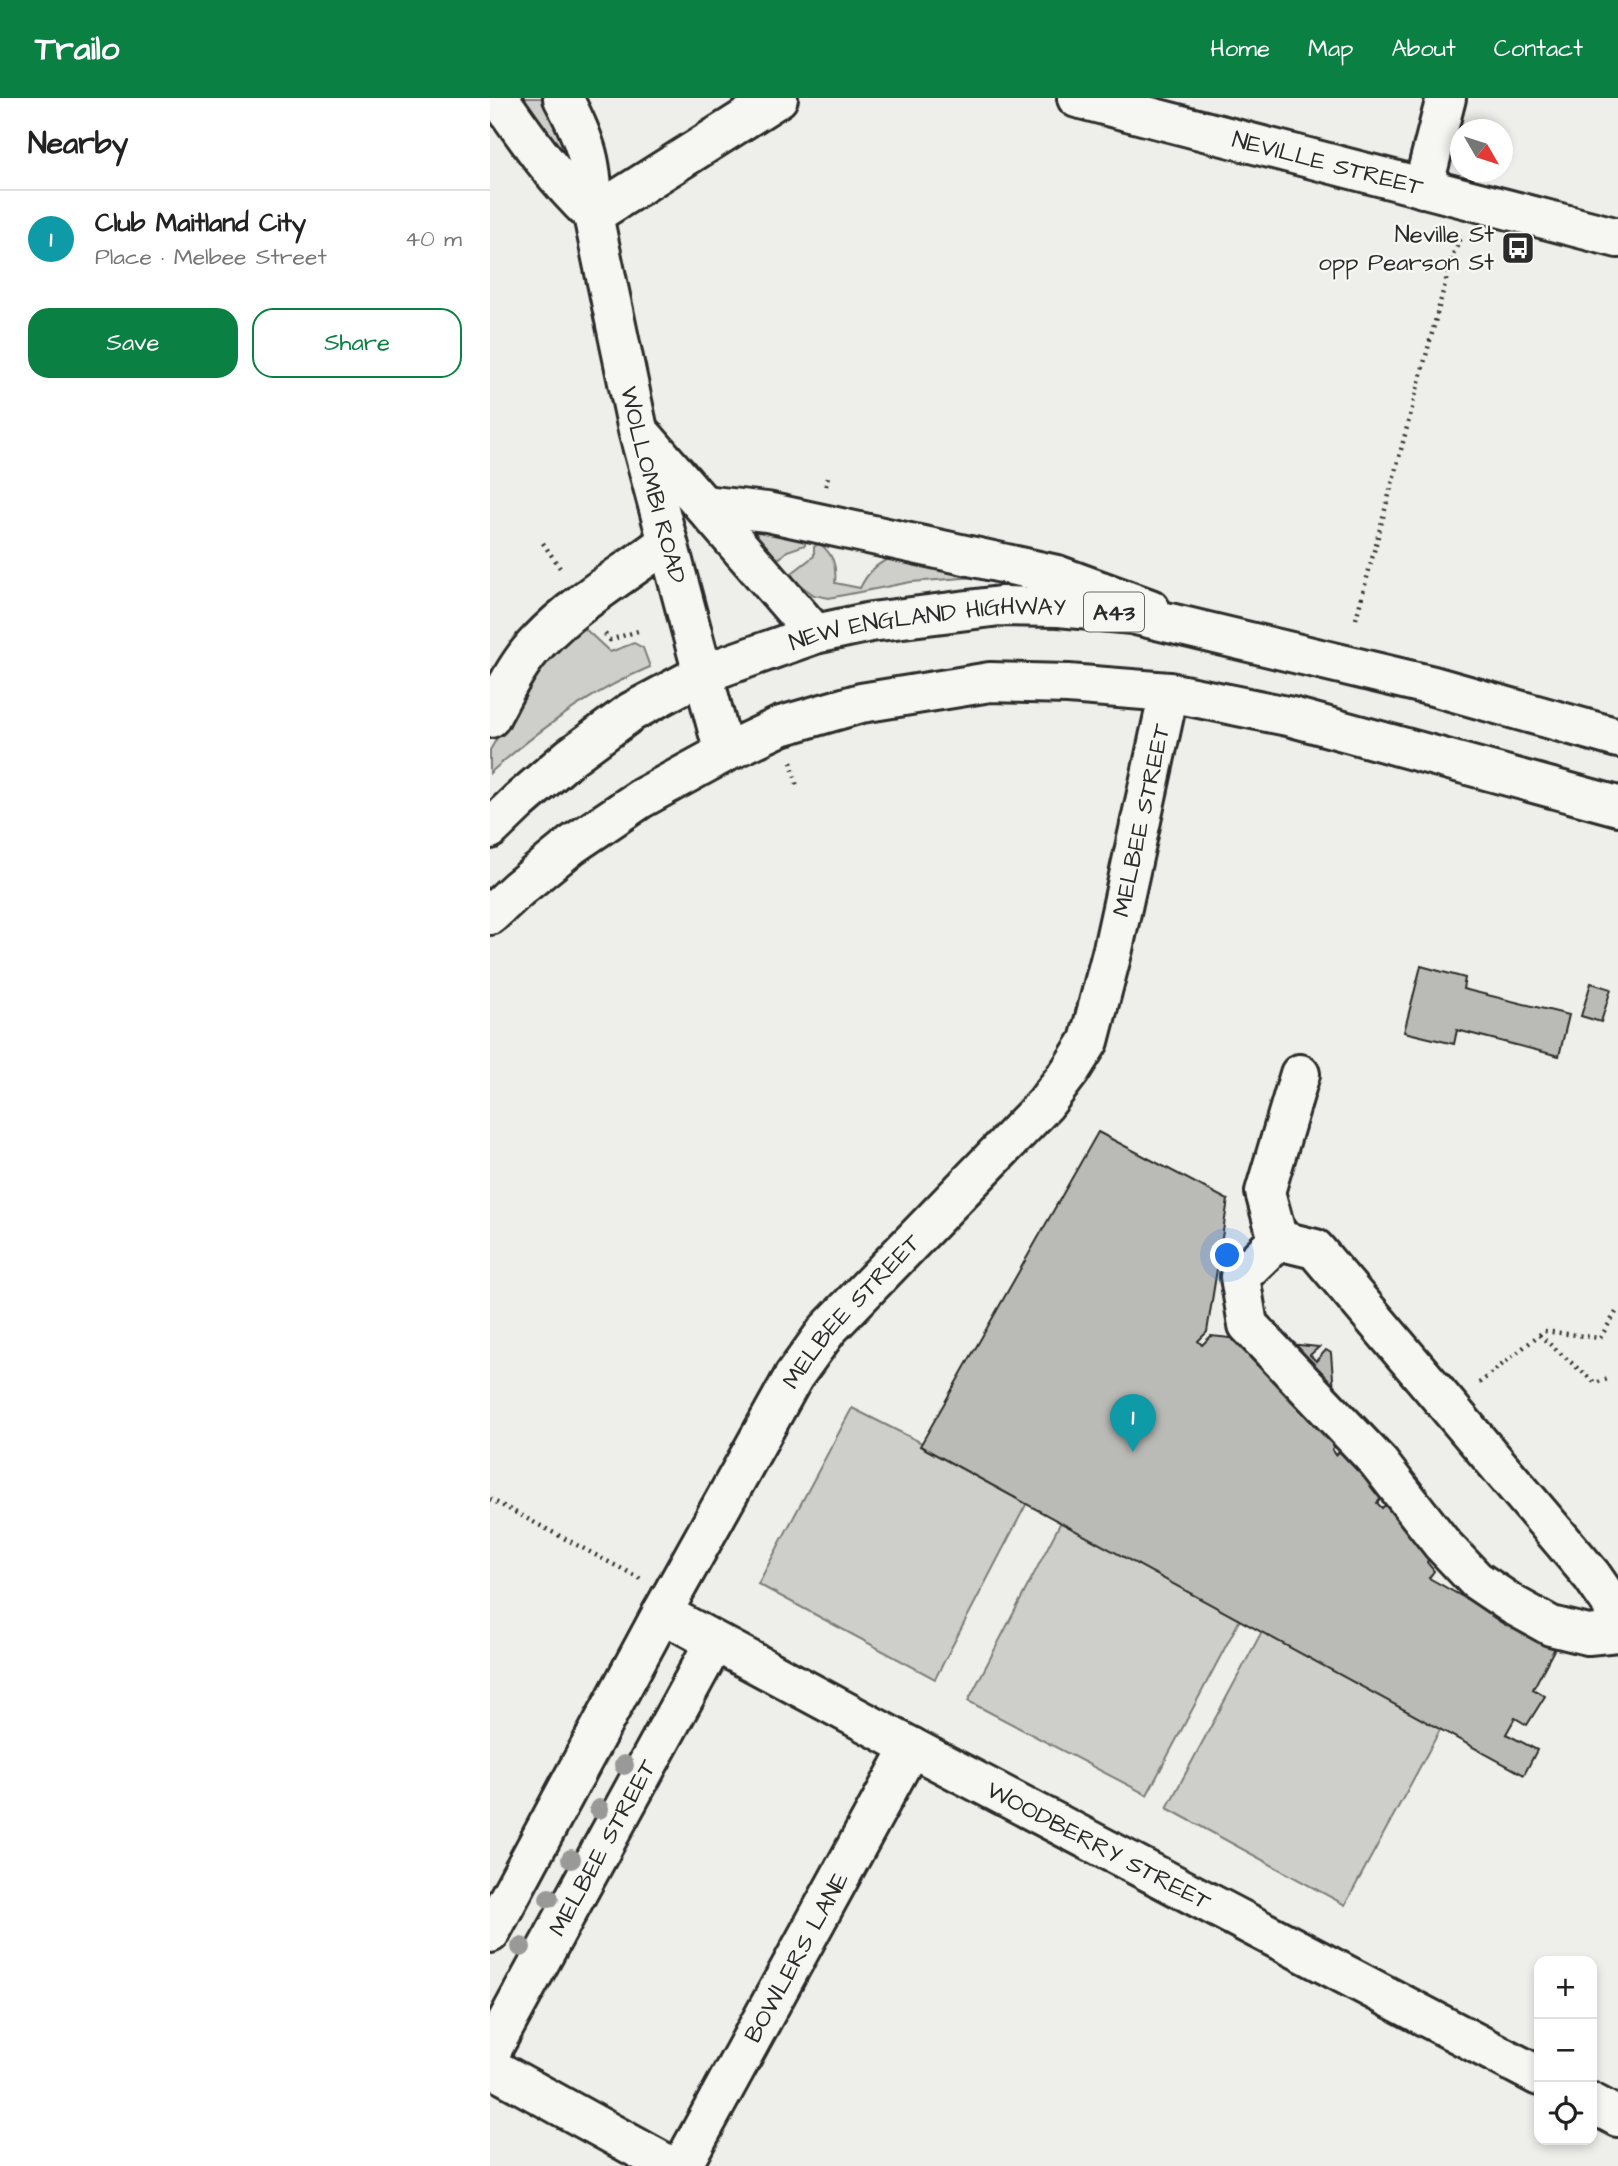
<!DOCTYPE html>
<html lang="en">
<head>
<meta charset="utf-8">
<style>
	body { margin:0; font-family:"Architects Daughter",sans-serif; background:#f6f6f6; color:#222 }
	.controls { position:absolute; right:21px; bottom:21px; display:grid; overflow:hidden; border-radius:14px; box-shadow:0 4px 10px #0003 }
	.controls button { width:63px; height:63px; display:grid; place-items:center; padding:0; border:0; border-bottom:2px solid #e0e0e0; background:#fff; color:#222; font:35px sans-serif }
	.compass { position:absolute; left:960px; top:21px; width:63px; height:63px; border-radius:50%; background:#fff; box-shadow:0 4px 10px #0003; rotate:129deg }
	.you { position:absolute; left:738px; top:1158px; width:24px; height:24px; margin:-18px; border:5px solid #fff; border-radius:50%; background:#1a73e8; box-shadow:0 0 0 10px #1a73e833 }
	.badge { display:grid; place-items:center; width:46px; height:46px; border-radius:50%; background:#0b8043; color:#fff; font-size:23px; font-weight:700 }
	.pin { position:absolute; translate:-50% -58px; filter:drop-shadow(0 2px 4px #0008) }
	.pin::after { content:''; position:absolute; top:37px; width:24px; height:21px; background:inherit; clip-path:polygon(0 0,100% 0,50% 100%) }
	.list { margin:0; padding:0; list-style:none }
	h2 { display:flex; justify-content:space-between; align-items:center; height:91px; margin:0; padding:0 28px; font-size:30px }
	h2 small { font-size:23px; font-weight:400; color:#767676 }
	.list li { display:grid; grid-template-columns:46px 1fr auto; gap:21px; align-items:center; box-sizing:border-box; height:98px; padding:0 28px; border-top:2px solid #e0e0e0 }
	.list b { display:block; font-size:26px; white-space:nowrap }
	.list p { margin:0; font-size:23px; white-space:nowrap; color:#767676 }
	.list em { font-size:23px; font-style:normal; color:#767676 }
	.actions { display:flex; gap:14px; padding:21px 28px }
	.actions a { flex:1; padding:16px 0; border:2px solid #0b8043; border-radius:21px; text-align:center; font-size:24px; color:#0b8043 }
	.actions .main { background:#0b8043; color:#fff }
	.icon { flex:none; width:38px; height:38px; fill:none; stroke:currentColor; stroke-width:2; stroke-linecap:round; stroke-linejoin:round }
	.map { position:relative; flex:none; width:1128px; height:2068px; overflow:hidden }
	header { display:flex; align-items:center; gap:42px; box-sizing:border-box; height:98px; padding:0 35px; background:#0b8043; color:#fff }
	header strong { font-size:33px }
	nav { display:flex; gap:38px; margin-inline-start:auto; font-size:24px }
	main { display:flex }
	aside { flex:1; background:#fff }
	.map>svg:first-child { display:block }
</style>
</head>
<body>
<header>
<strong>Trailo</strong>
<nav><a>Home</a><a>Map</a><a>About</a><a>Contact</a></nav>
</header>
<main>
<aside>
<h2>Nearby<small></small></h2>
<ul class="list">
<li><span class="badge" style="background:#0f9aa8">1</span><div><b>Club Maitland City</b><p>Place · Melbee Street</p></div><em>40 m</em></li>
</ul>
<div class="actions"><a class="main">Save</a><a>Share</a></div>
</aside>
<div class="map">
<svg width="1128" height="2068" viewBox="0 0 1128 2068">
	<rect width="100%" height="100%" fill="#eeeeea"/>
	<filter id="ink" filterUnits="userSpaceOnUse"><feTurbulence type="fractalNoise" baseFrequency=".0143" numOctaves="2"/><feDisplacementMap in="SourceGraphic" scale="14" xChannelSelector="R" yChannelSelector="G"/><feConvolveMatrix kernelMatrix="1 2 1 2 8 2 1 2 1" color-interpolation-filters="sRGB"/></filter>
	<g filter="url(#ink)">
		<path fill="#cececa" stroke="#7c7c7a" stroke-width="2" d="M22,0H55L82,59L72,66Z
			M255,428L316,439L315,447L297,453L290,460L280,458Z
			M329,445C343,456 347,467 345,485L370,490C379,472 391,460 412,459L499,478L421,484L339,500L324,497L303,482L302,475L324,458V449Z
			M92,528L120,554L144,545L153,550L160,569C100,594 48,632 0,675V652L37,589L59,557Z
			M362,1310L540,1399L445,1581L268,1486Z
			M575,1416L755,1512L657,1697L478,1603Z
			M777,1524L956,1621L855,1807L677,1710Z"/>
		<path fill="#babab7" stroke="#2b2b2b" stroke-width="2" d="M931,868L975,880L973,891L1079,917L1069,958L967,932L964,946L914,934Z
			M1101,885L1121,891L1111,924L1091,918Z
			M608,1034L738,1102L717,1234L708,1243L712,1247L721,1238L829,1249L820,1257L826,1263L836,1252L841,1255L848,1344L842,1351L846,1357L858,1345L898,1393L887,1405L892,1410L904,1398L945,1447L937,1464L944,1473L939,1480L1065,1550L1043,1591L1055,1598L1037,1627L1025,1620L1016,1636L1047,1652L1034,1677L430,1348Z"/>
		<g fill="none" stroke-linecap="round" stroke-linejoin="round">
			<defs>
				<g id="minor">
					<path id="s1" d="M587,0L1128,140"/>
					<path d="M933,90L956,0"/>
					<path d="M103,117L288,0"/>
					<path d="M213,407L277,414L567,477L660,511"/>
					<path d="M788,1142L750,1179L758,1227L889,1365L952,1446L986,1482L1023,1507L1061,1528L1098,1537L1128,1534"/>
					<path d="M788,1142L825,1151L1102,1478L1120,1504L1128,1521"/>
					<path d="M788,1142L775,1094L810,976"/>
					<path id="s2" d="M172,1515L421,1649L1049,1978"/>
					<path id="s3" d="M0,1835L172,1515L304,1278L338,1231L555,1006L580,973L599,943L623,851L679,594"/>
					<path id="s4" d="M0,1955L224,1545"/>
					<path d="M0,1969L180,2068"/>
					<path d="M1102,2005L1128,2019"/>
					<path id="s5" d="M192,2068L421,1649"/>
				</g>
				<g id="major">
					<path d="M9,0C38,42 66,82 103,117"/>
					<path id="s6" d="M73,0C97,45 103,67 103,117L148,332L234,655"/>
					<path d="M154,339L325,536"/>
					<path d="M0,620C14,594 28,564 49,543C86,504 135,476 177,444"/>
				</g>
				<g id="highway">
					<path id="s7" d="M0,731L28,704L80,659L141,614L212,576L325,536L381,524L510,508L569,509L642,516L943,588L1128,640"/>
					<path d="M0,817L28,791L82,747L150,701L234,655L291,628L371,605L500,584L578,586L679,594L802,619L1128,708"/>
				</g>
			</defs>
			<use href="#minor" stroke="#2b2b2b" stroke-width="44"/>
			<use href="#major" stroke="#2b2b2b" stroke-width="44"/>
			<use href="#highway" stroke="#2b2b2b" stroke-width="44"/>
			<path stroke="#2b2b2b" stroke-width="4.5" stroke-dasharray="2 5" stroke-linecap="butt" d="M336,388L338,378
				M53,445L72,473
				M866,521L963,156L973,137
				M115,536L120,542L151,532
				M301,664L307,689
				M1049,1237L1105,1285L1121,1280
				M989,1285L1054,1233L1110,1240L1128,1211
				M0,1401L151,1481"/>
			<use href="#minor" stroke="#f6f6f2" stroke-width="38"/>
			<use href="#major" stroke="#f6f6f2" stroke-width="38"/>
			<use href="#highway" stroke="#f6f6f2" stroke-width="38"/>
		</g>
		<g fill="#999997">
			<circle cx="134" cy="1667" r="10"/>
			<circle cx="109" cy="1711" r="10"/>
			<circle cx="81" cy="1761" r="10"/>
			<circle cx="59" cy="1800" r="10"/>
			<circle cx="31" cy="1849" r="10"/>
		</g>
	</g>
	<defs>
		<symbol id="bus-square" viewBox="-11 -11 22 22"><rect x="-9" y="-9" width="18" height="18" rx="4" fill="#2b2b2b" stroke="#f6f6f2"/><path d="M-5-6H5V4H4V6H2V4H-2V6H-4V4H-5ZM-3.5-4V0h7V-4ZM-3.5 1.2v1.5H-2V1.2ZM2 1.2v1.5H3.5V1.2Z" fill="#fff"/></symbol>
	</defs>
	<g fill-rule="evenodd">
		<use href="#bus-square" x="1009" y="131" width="38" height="38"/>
	</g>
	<g text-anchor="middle" stroke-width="5" stroke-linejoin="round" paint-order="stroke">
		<rect fill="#f6f6f2" stroke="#686867" stroke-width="2" x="594" y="494.5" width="60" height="39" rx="5"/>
		<g font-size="23" font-weight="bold" fill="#2b2b2b">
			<text x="624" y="522">A43</text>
		</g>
		<g font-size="24" fill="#2b2b2b" stroke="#f6f6f2">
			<text dy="8" stroke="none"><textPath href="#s1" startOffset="259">NEVILLE STREET</textPath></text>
			<text dy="8" stroke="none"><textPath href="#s6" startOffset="399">WOLLOMBI ROAD</textPath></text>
			<text dy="8" stroke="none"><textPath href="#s7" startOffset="497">NEW ENGLAND HIGHWAY</textPath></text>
			<text dy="8" stroke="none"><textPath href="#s3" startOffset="1309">MELBEE STREET</textPath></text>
			<text dy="8" stroke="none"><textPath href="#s3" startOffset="721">MELBEE STREET</textPath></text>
			<text dy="8" stroke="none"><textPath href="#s2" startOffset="495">WOODBERRY STREET</textPath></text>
			<text dy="8" stroke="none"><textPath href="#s4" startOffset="234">MELBEE STREET</textPath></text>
			<text dy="8" stroke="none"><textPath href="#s5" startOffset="238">BOWLERS LANE</textPath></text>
		</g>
		<g font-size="24" fill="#2b2b2b" stroke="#f6f6f2" text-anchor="end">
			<text x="1004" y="144">Neville St<tspan x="1004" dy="28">opp Pearson St</tspan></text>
		</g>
	</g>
</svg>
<div class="controls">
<button>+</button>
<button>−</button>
<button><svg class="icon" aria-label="locate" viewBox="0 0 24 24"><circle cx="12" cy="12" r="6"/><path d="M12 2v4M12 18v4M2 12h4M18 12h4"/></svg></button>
</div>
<svg class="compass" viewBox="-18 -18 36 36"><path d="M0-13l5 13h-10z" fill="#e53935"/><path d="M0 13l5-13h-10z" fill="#767676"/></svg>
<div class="you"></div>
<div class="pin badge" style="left:643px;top:1354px;background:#0f9aa8">1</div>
</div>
</main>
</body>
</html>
